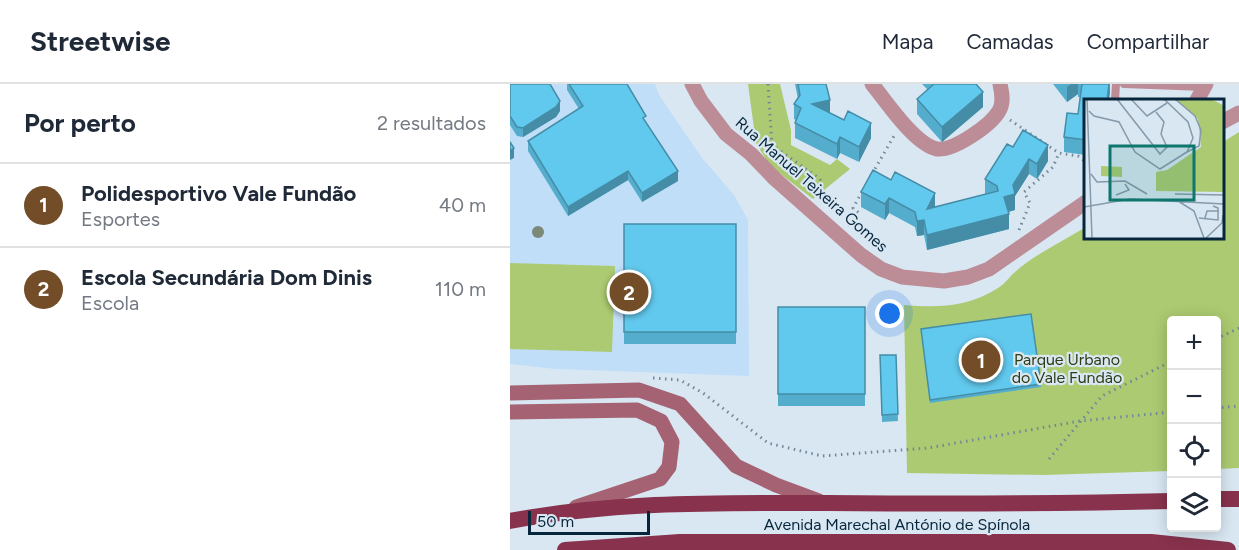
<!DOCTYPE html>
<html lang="pt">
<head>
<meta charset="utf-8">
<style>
	body { margin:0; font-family:Figtree,sans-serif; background:#f6f6f7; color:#1f2937 }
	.controls { position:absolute; right:18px; bottom:18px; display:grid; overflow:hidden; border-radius:6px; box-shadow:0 3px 15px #0003 }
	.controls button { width:54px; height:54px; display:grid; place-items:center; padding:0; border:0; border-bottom:2px solid #e0e1e3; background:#fff; color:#1f2937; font:30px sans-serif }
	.scale { position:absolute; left:18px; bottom:15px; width:122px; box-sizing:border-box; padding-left:6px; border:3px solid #07263c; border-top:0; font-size:16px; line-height:21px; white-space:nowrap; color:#07263c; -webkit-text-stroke:4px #d9e7f3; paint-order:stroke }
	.you { position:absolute; left:380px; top:230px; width:21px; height:21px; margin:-15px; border:4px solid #fff; border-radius:50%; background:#1a73e8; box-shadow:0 0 0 9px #1a73e833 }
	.badge { display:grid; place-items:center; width:39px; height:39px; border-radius:50%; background:#724d28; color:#fff; font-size:20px; font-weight:700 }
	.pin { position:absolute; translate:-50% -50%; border:3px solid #fff; box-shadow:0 2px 6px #0006 }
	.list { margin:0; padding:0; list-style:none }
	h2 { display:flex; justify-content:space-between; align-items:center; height:78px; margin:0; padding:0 24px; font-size:26px }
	h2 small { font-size:20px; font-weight:400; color:#747a83 }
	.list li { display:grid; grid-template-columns:39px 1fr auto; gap:18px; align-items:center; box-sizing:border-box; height:84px; padding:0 24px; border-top:2px solid #e0e1e3 }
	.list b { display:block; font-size:22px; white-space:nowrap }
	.list p { margin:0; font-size:20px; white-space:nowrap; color:#747a83 }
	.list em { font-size:20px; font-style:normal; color:#747a83 }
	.icon { flex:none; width:33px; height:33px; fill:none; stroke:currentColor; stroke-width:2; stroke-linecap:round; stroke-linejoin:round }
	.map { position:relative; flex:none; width:729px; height:466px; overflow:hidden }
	header { display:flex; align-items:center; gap:36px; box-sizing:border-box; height:84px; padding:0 30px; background:#fff; border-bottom:2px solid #e0e1e3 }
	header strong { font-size:28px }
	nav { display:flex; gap:33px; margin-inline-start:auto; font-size:21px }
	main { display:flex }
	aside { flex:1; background:#fff }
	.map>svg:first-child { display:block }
</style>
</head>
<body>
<header>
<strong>Streetwise</strong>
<nav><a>Mapa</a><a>Camadas</a><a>Compartilhar</a></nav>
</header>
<main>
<aside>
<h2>Por perto<small>2 resultados</small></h2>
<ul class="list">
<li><span class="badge">1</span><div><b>Polidesportivo Vale Fundão</b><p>Esportes</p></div><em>40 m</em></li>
<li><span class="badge">2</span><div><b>Escola Secundária Dom Dinis</b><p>Escola</p></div><em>110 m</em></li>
</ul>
</aside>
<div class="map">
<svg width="729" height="466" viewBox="0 0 729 466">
	<rect width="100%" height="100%" fill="#d9e7f3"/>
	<path fill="#c1def8" d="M0,0H145L149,11L192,74L224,111L238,136L239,292L46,285L0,280Z"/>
	<path fill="#acca71" d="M238,0H270L281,46V61L320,81L327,75L340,85L303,115L260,82L246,59Z
		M729,48V384L707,385L706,237H662L661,387L533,391L397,389L394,221C427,224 459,223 488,204C495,200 499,193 505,188C525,170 553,157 576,143V153H712L713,58Z
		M0,179L105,182L102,268L0,265Z"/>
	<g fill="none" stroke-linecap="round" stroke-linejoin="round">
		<path stroke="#728899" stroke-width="3" stroke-dasharray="1.5 4.5" stroke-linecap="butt" d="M258,0L262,61L310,95L319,122
			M500,36L549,69L568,72L576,78
			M362,90L384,52
			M338,142L349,129L343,124L353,106
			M509,146L520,119L514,108L543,83L549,69
			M706,255L729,244
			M143,294L170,296L193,309L258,359L312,372L418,364L570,337L662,328
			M706,324L729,322
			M539,375L592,312L662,277"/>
		<path stroke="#bc8d97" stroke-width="8" d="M614,0L694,3
			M605,16L606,0"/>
		<path stroke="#bc8d97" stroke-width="15" d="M182,0L191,17L216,50L241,70L265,95L351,171L371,185L392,193L434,197L458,193L479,185L576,118
			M362,0C376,17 405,61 427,65C444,67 481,41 489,27C494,19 492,9 490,0
			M687,16L696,0
			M712,38L729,29"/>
		<path stroke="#a46272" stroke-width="15" d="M0,309L129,306L170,320L226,382L266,401L309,417
			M0,328L127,326L151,337L162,358L159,383L150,395L66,423"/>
		<path stroke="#88324d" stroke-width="16" d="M706,415H729
			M0,437C105,417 210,419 317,419C432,420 546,420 662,417
			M55,466L170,458H641L718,466"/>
	</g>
	<circle fill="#7c8978" cx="28" cy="148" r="6"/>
	<path fill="#54adcd" d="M0,0L50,27L46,33L13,53L7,52L0,41Z
		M57,0H117L136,40L168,97L132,118L118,96L58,132L18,67V57L69,25L57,6Z
		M285,0H316L320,29L361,54L349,78L330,69L327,75L285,54V39L286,36L284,35V20L288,15Z
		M412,0H466L473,23L432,58L407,30V15L418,6Z
		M543,0H600V9L576,16V71L554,68V53L568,30L570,13H568V10L557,18Z
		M503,63L538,77L527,95L519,90L505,112V126L498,128L499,145L417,166L414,151L407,152L405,143L379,129L375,136L351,123V108L425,123L475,110V95Z
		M114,140H226V260H114Z
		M268,223H355V322H268Z
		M411,245L531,300V303L420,319Z
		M370,271H386L388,337L372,338Z"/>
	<path fill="#458da7" d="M561,0H568V10L557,18V3Z
		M599,0L600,9L599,16H597Z
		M473,8V23L432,58V43Z
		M320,16V31L302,20Z
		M50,17V27L46,33L13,53V44Z
		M361,39V54L349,78V63Z
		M330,53V69L327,75V60Z
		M538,61V77L527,95V80Z
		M4,64V74L0,76V67Z
		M519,75V90L505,112V126L494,129V113L503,101Z
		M118,87V96L58,132V123Z
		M168,87V97L132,118V109Z
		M425,109V124L417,125Z
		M379,114V129L375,136V120Z
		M499,130V145L417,166V151Z
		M414,136V151L407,152V137Z"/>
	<path fill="#62c9ee" stroke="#458da7" stroke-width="1.5" d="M0,0H40L50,17L46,23L13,44L7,43L0,32Z
		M59,0H117L136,32L133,34L168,87L132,109L118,87L58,123L18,57L73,22Z
		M288,0H316L320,16L302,20L334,36L338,27L361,39L349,63L330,53L327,60L285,39L291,24L284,20L290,11Z
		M424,0H466L473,8L432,43L407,15Z
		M572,0H599L597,16H576V56L554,53L557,29L568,30Z
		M513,46L538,61L527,80L519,75L503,101L505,110L494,113L499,130L417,151L414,136L407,137L405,128L379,114L375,120L351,108L363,86L381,96L385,88L425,109L417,125L488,107L487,102L475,95L497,60L503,63Z
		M0,58L4,64L0,67Z
		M114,140H226V248H114Z
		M268,223H355V310H268Z
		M521,230L531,300L420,316L411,245Z
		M370,271H386L388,330L372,331Z"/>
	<g text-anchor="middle" stroke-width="4.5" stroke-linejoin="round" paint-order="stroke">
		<g font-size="16" fill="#07263c" stroke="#d9e7f3">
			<text transform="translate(302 100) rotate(41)" y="6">Rua Manuel Teixeira Gomes</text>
			<text x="387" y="446">Avenida Marechal António de Spínola</text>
		</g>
		<g font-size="16" fill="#2f3c14" stroke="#d9e7f3">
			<text x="557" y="281">Parque Urbano<tspan x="557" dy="18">do Vale Fundão</tspan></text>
		</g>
	</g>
	<g transform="translate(574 15)">
		<rect width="140" height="140" fill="#d9e7f3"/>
		<path d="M92,0H127L139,6V93L72,92V73L83,71L117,48L114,20ZM17,67L38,68V78L17,77Z" fill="#acca71"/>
		<path fill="none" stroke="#859aaa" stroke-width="1.5" d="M3,0L8,139M33,0L76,55L83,48L77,35L80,23L72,13M47,0L63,17L83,4M91,0L111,17L117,31L115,47L103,53M5,12L10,17L35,23L51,53L76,70L103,53L109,39L104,23L80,0M7,75L13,83L41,82L63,95M91,95L140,96M32,96L45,91L41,85M94,102L110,112L120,139M0,108L46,100L140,105M115,119L134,121V109L129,107M121,119L123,112H135M122,139L138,124L139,116"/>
		<path fill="#0f766e" fill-opacity="0.15" stroke="#0f766e" stroke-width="3" d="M26,47H110V101H26Z"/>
		<rect width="140" height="140" fill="none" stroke="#07263c" stroke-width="3"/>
	</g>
</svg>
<div class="controls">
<button>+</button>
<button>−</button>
<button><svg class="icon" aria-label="locate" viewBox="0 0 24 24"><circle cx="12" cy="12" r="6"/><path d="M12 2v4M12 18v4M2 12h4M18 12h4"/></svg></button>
<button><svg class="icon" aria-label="layers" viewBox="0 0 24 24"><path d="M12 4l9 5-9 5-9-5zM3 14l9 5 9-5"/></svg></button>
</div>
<div class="scale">50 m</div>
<div class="you"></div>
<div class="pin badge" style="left:471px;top:276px">1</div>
<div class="pin badge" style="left:119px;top:208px">2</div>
</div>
</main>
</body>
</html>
